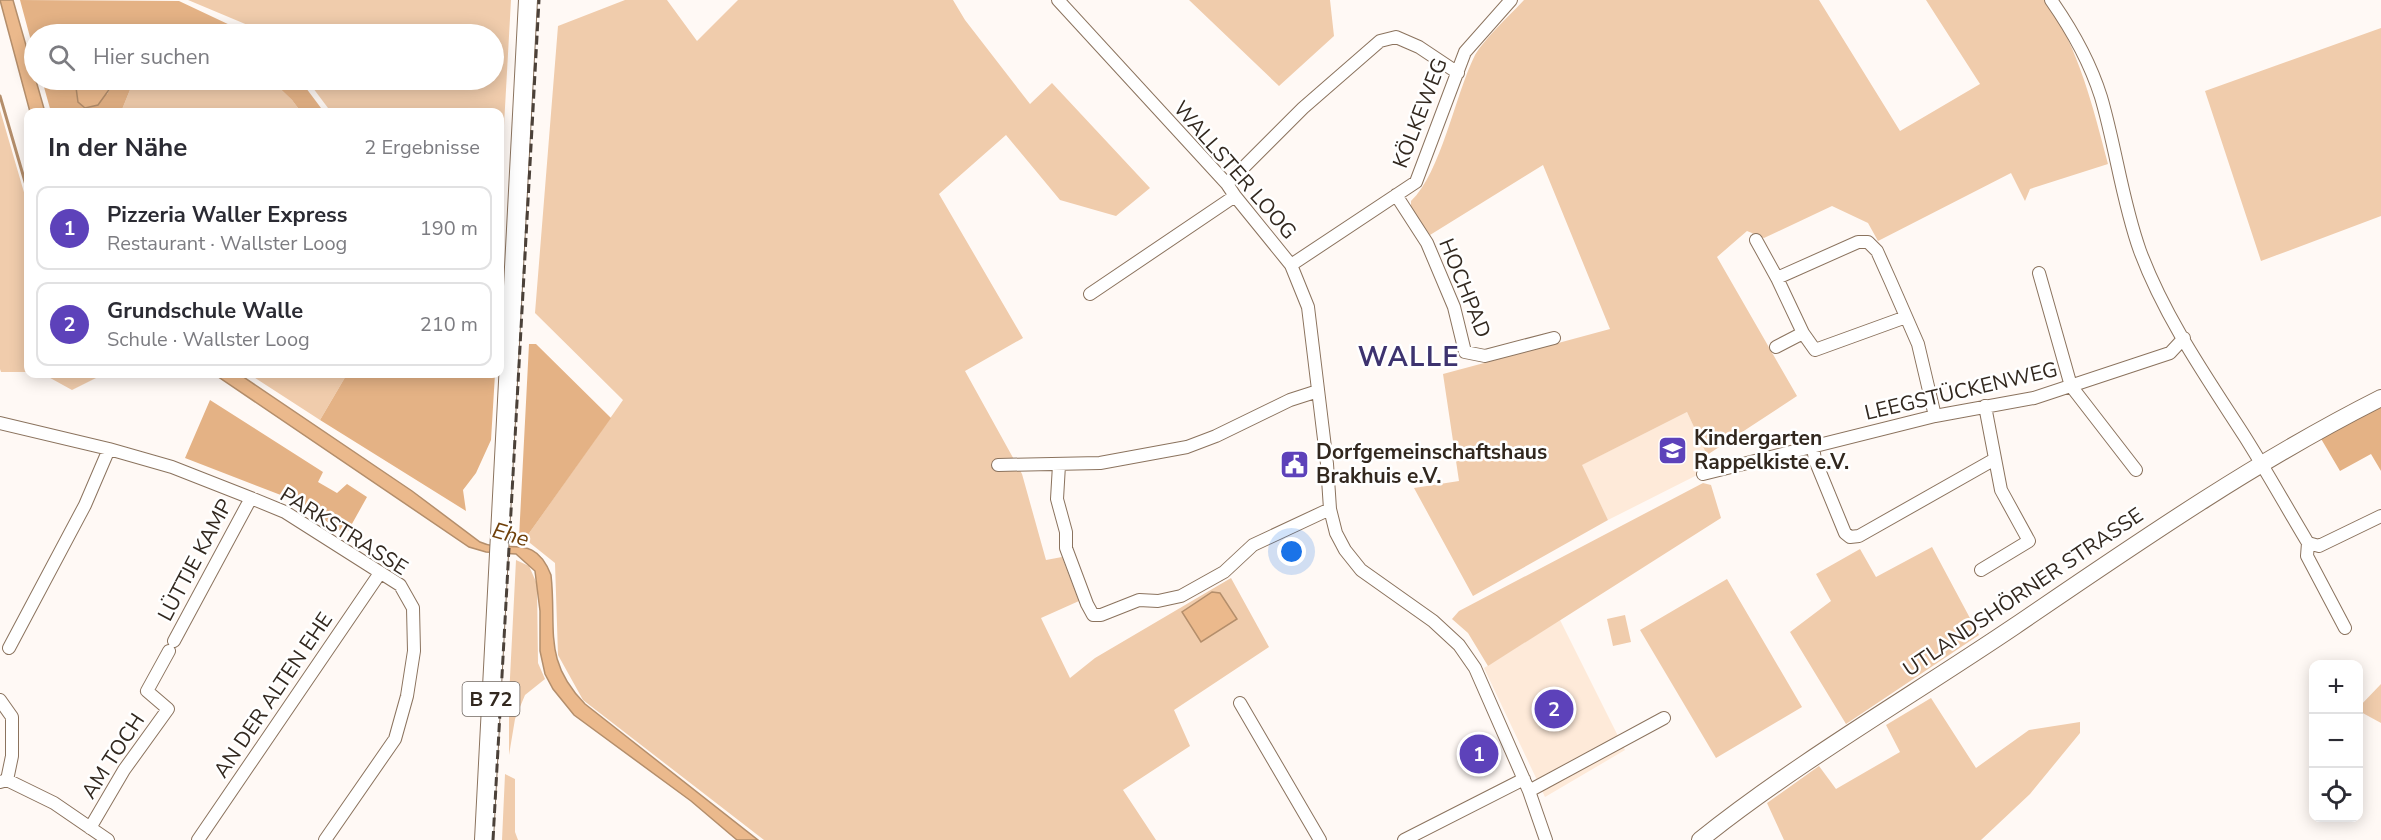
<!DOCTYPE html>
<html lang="de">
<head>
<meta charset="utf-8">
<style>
	body { margin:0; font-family:"Nunito Sans",sans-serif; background:#f2f2f3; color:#2b2b33 }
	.controls { position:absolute; right:18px; bottom:18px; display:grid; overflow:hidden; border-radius:12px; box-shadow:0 3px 15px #0003 }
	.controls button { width:54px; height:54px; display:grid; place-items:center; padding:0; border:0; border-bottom:2px solid #e1e1e2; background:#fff; color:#2b2b33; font:30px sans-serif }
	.you { position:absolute; left:1292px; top:552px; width:21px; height:21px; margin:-15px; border:4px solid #fff; border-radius:50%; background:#1a73e8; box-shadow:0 0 0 9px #1a73e833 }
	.badge { display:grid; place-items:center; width:39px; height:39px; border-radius:50%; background:#5d42ba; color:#fff; font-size:20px; font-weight:700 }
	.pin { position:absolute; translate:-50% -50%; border:3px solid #fff; box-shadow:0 2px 6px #0006 }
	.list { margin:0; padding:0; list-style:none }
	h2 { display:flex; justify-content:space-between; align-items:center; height:78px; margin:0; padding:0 24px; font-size:26px }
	h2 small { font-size:20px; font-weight:400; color:#7c7c81 }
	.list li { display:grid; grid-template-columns:39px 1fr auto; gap:18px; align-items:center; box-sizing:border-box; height:84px; margin:0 12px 12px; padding:0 12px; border:2px solid #e1e1e2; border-radius:12px }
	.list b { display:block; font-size:22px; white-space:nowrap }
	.list p { margin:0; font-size:20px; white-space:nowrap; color:#7c7c81 }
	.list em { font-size:20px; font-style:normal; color:#7c7c81 }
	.icon { flex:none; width:33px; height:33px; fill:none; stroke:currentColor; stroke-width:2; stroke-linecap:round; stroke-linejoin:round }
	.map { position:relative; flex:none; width:2381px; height:840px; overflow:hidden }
	.search { position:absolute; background:#fff; box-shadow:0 3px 15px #0003; left:24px; top:24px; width:480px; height:66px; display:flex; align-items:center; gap:15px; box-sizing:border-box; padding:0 21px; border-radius:33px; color:#7c7c81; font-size:22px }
	.panel { position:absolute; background:#fff; box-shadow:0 3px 15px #0003; left:24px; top:108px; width:480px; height:270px; border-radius:12px }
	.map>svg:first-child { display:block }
</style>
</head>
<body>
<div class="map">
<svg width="2381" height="840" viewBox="0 0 2381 840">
	<rect width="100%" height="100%" fill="#fff9f5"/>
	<path fill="#feead9" d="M1687,412L1713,467L1608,520L1581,465Z
		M1560,620L1625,750L1545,797L1484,668Z"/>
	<path fill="#f0ccac" d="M188,0H511L500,197V112H331L307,80H494V34H266L262,31Z
		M625,0H667L697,41L738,0H953L965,20L1030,104L1052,83L1150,188L1116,216L1060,200L1006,135L939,194L1023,338L965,371L1022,474L1046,560L1062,557L1079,601L1041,618L1070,678L1095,658L1231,578L1269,647L1174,710L1190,746L1123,790L1156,840H764L583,700L558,655L555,563L525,539L623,400L535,313L558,26Z
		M1189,0H1330L1334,36L1279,86Z
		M1524,0H1819L1900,131L1980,84L1926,0H2046C2079,49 2093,107 2108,164L2030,189L2025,201L2011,173L1878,241L1868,223L1832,206L1764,238L1747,231L1717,257L1797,396L1707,455L1687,412L1582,465L1608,520L1473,596L1414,488L1459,481L1443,374L1610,329L1543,165L1430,235L1411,208V201C1441,173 1455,95 1475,55C1484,39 1511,14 1524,0Z
		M2381,28V216L2261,261L2205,91Z
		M134,80H271L292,100L301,112H121Z
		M0,110L28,206V372H1L0,369Z
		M43,374H104L72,390Z
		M249,374H347L320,420Z
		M1703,483L1711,485L1721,518L1488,666L1468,633L1452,619L1459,611Z
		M1932,547L1979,635L1846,724L1790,632L1831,601L1816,574L1860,549L1876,577Z
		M516,560L529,566L537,584L538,663L545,679L525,695L515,719L509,755V697Z
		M1727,579L1802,707L1716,758L1640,630Z
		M1625,615L1631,642L1613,646L1607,619Z
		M2381,684V723L2359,711L2358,708Z
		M1931,698L1976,768L2029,730L2080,722V733L2030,794L1981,840H1784L1767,803L1819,766L1836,789L1900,752L1886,725Z
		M505,774L515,779V832L518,840H502Z"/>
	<path fill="#e4b285" d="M20,0L179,1L249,34H179L154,30L152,34H82L77,28L65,29L64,34H34V52Z
		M42,80H75L78,102L107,94L116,80H134L121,112H51Z
		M271,80H300L324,112H301L292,100Z
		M529,344H536L611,418L525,539L519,538Z
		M347,374H495L491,440L476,473L463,490L466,511L320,420Z
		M210,400L323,472L318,482L337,493L347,484L367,497L348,531L342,532L299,502L185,458Z
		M2381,406V471L2371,454L2340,471L2320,437Z"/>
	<path fill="#ebb98c" stroke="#b48e6b" stroke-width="1.5" d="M0,0H13L45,112H30Z
		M75,80H116L98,105L85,108L78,102Z
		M214,374H239L412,491L480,542C508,555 534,531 551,575C557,629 542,660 585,704L758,840H737L691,801L574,715L553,689L545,674L540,651V611L535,571L516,554L486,552L469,547Z
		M1212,592L1220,593L1237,619L1201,642L1182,612Z"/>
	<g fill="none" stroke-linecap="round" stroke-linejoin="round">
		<path stroke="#b48e6b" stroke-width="3" d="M0,96L28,192"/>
		<defs>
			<path id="street" d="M1058,0L1227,184L1235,196L1291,265L1308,307L1327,464L1330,509L1336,533L1345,550L1361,570L1433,621L1459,645L1475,668L1529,791L1546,840
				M2051,0C2072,30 2090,62 2101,97C2116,148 2122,201 2140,251C2165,318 2207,378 2245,437C2267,472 2287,508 2308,543L2319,546L2381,516
				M1227,184L1303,108L1380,41L1396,37L1419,47L1458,73
				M1396,195L1427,243L1454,307L1465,352L1485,356L1554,338
				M1756,240L1777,278
				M1291,265L1416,182L1465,52L1511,0
				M2039,273L2071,386L2136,470
				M1090,294L1235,196
				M1906,317L1815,350L1803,333L1777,278L1858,242H1868L1877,251L1890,280L1918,344L1935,416
				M1776,347L1803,333
				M0,423L109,449L172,467L251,498L285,512L400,585L413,608L414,651L407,696L395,739L325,840
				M1813,447L1815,460L1845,533L1850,537L1859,536L1995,459
				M998,465L1100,463L1187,447L1216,436L1290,400L1318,391
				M1059,465L1057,499L1066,532V548L1087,604L1093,615H1101L1139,600L1158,601L1181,596L1224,572L1253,545L1330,509
				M1703,474L1935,416L2034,398L2170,353L2184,338
				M2308,543L2307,556L2345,628
				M1981,570L2029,541L2001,490L1985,406
				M174,641L251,498
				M9,648L85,505L109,449
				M0,700L12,717V756L7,780
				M1240,703L1320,840
				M0,782L7,780L54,803L108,840
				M1529,791L1664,718
				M90,828L124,770L168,709L147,691L169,651
				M198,840L380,573
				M1404,840L1524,779"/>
			<path id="secondary" d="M1700,840C1799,761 1910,697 2015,626C2134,545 2252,463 2381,398"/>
			<path id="primary" d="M484,840L528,0"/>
		</defs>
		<use href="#street" stroke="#8b735e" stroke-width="14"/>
		<use href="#secondary" stroke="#8b735e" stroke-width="18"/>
		<use href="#primary" stroke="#8b735e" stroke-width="20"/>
		<use href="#street" stroke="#fff" stroke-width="12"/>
		<use href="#secondary" stroke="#fff" stroke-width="16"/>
		<use href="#primary" stroke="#fff" stroke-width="18"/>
		<path stroke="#4b4139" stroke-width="3" stroke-dasharray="9 4.5" stroke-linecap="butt" d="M493,840L539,0"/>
	</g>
	<defs>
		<symbol id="school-square" viewBox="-11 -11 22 22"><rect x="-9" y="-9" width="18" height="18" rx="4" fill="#5d42ba" stroke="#fff"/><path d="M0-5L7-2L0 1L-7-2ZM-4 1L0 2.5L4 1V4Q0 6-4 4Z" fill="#fff"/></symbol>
		<symbol id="civic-square" viewBox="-11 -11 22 22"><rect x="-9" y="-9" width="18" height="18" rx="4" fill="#5d42ba" stroke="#fff"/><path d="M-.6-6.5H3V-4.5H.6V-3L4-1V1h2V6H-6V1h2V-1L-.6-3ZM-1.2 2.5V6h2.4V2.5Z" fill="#fff"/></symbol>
	</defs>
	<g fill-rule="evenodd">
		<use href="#school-square" x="1656" y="434" width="33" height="33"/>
		<use href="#civic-square" x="1278" y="448" width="33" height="33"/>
	</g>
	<g text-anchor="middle" stroke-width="5" stroke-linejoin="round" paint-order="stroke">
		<rect fill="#fff" stroke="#706862" stroke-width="1.5" x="462.5" y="682" width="57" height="34" rx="4.5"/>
		<g font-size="20" font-weight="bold" fill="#32281f">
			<text x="491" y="706">B 72</text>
		</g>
		<g font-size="21" fill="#32281f" stroke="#fff">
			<text transform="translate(1420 113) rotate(-69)" y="7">KÖLKEWEG</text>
			<text transform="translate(1235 170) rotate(49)" y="7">WALLSTER LOOG</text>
			<text transform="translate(1465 288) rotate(68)" y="7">HOCHPAD</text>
			<text transform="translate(1961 391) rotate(-13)" y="7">LEEGSTÜCKENWEG</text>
			<text transform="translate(344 531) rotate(32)" y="7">PARKSTRASSE</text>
			<text transform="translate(195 560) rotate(-62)" y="7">LÜTTJE KAMP</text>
			<text transform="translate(2023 592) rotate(-34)" y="7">UTLANDSHÖRNER STRASSE</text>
			<text transform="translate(273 695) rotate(-56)" y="7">AN DER ALTEN EHE</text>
			<text transform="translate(113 756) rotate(-57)" y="7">AM TOCH</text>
		</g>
		<g font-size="21" font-weight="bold" fill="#32281f" stroke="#fff" text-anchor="start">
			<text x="1694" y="445">Kindergarten<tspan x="1694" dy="24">Rappelkiste e.V.</tspan></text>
			<text x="1316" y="459">Dorfgemeinschaftshaus<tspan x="1316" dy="24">Brakhuis e.V.</tspan></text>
		</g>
		<g font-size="22" font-style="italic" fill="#6f400a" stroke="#fff">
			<text transform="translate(511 534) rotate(16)" y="8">Ehe</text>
		</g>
		<g font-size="27" font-weight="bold" letter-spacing="1.5" fill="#3d336f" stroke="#fff">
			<text x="1409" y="366">WALLE</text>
		</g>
	</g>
</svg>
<div class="controls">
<button>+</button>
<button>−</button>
<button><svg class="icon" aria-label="locate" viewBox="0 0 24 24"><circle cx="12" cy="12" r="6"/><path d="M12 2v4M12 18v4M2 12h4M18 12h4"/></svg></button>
</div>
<div class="you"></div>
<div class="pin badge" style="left:1479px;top:754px">1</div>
<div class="pin badge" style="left:1554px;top:709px">2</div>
<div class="search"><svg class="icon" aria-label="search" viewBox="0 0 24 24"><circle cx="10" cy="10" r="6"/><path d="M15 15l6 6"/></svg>Hier suchen</div>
<section class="panel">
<h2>In der Nähe<small>2 Ergebnisse</small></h2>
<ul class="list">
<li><span class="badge">1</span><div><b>Pizzeria Waller Express</b><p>Restaurant · Wallster Loog</p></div><em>190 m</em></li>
<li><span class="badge">2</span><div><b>Grundschule Walle</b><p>Schule · Wallster Loog</p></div><em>210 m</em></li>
</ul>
</section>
</div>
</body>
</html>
